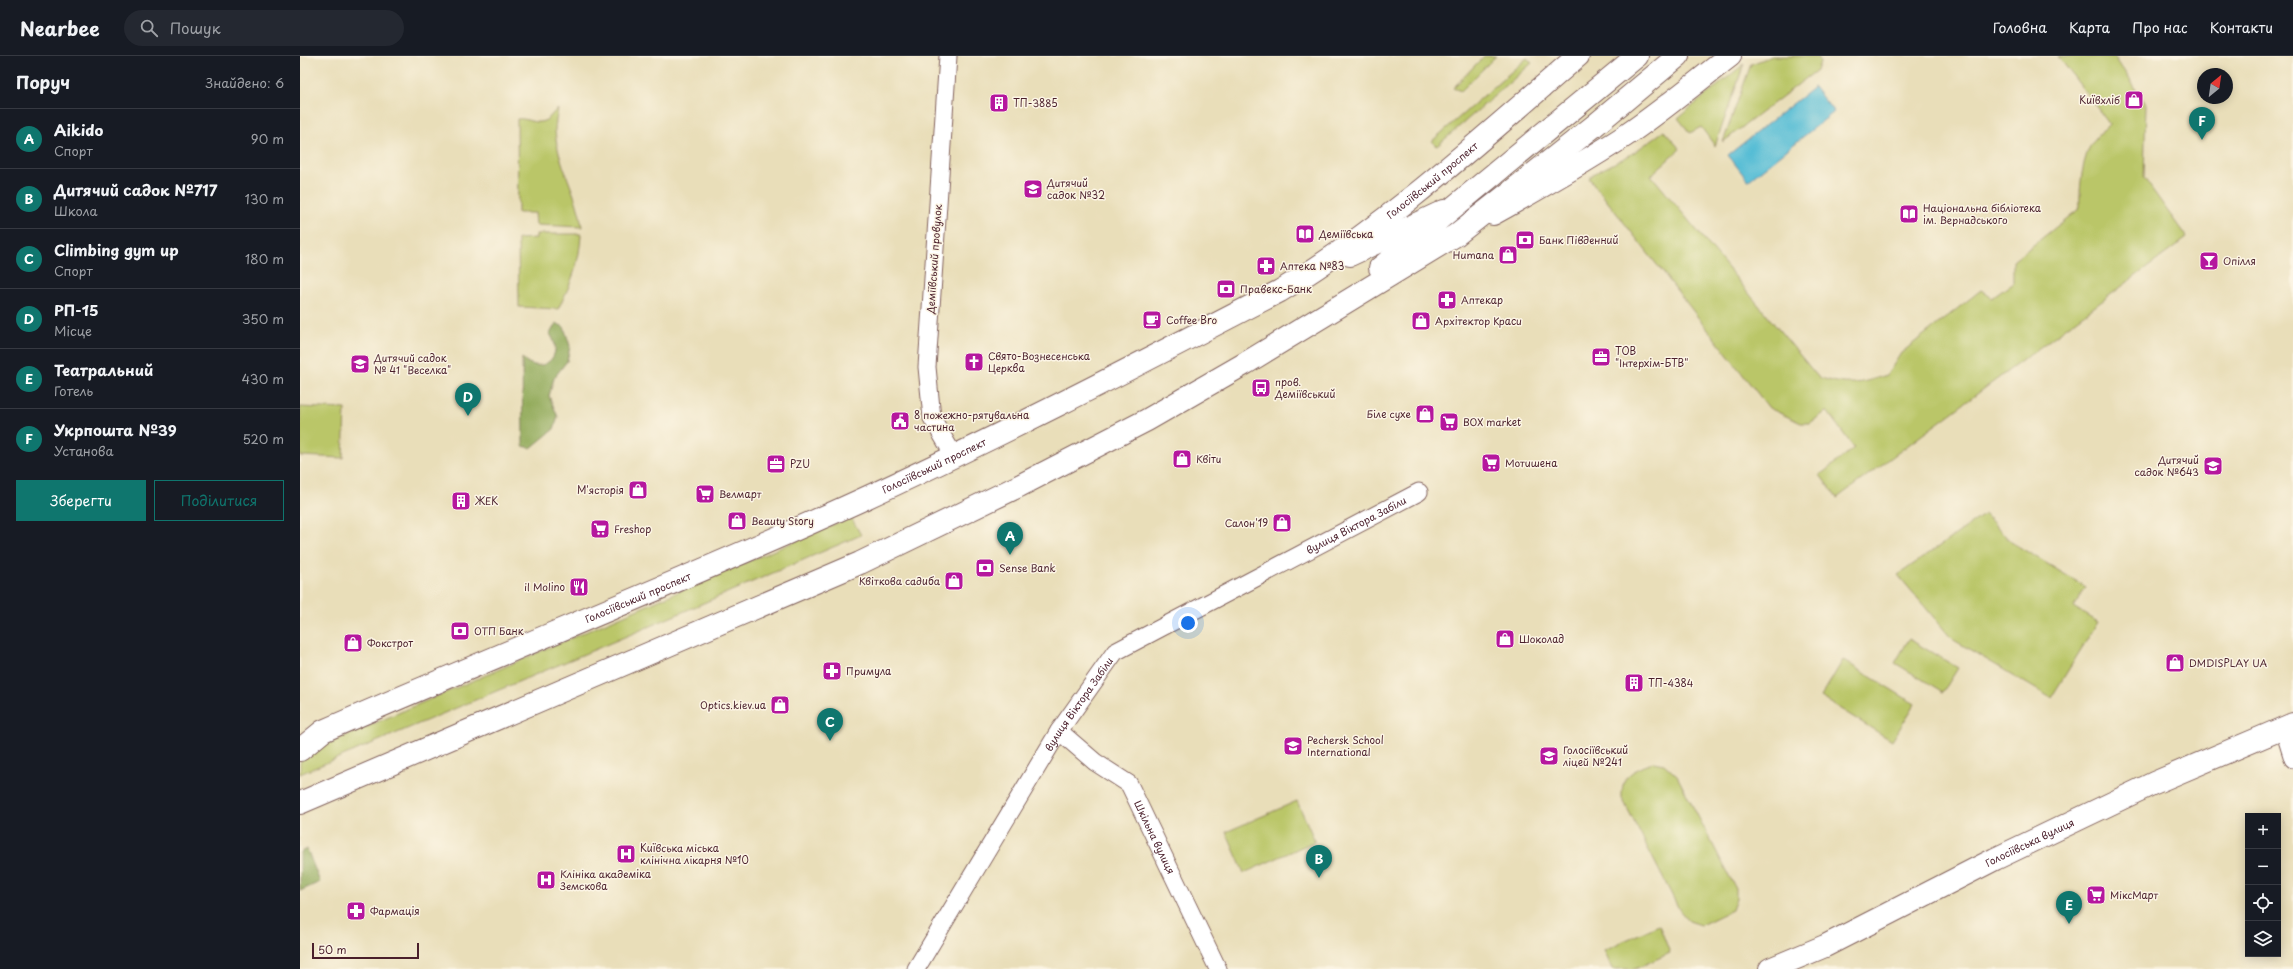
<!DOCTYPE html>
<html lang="uk">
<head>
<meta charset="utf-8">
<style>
	body { margin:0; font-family:"Playpen Sans",sans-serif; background:#242831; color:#f1f3f6 }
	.controls { position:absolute; right:12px; bottom:12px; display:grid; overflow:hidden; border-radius:0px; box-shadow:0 2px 10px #0003 }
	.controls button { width:36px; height:36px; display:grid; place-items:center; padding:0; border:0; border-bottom:1px solid #363941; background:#171b24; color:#f1f3f6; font:20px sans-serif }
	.compass { position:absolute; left:1897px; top:12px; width:36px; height:36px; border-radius:50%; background:#171b24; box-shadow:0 2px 10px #0003; rotate:29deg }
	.scale { position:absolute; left:12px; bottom:10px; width:107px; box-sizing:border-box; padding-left:4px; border:2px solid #4a1f2b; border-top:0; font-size:11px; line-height:14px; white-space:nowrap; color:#4a1f2b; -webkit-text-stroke:3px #fcf5e5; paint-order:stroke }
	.you { position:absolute; left:888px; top:567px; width:14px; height:14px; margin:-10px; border:3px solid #fff; border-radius:50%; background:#1a73e8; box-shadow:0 0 0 6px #1a73e833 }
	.badge { display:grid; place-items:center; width:26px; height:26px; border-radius:50%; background:#0f766e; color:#fff; font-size:13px; font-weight:700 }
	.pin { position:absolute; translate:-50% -33px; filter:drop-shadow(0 1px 2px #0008) }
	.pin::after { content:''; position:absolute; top:21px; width:14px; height:12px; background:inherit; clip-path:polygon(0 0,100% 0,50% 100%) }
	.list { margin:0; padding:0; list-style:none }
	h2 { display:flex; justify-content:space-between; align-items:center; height:52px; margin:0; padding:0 16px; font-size:17px }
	h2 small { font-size:13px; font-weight:400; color:#9ea1a6 }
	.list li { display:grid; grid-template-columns:26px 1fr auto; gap:12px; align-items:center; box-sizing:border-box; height:60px; padding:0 16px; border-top:1px solid #363941 }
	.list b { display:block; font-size:15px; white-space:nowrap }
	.list p { margin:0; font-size:13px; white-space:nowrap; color:#9ea1a6 }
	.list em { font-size:13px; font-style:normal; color:#9ea1a6 }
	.actions { display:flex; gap:8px; padding:12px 16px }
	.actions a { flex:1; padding:9px 0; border:1px solid #0f766e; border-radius:0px; text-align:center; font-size:14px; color:#0f766e }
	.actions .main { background:#0f766e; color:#fff }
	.icon { flex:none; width:22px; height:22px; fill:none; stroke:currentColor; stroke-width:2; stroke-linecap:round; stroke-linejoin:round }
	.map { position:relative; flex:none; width:1993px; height:913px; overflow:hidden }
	header { display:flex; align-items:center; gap:24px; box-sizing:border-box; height:56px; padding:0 20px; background:#171b24; border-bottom:1px solid #363941 }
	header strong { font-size:19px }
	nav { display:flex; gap:22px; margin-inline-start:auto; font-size:14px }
	.search { width:280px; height:36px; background:#242831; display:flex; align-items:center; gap:10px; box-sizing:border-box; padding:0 14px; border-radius:22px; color:#9ea1a6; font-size:15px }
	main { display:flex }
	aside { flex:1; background:#171b24 }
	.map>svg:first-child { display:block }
</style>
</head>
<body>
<header>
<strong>Nearbee</strong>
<div class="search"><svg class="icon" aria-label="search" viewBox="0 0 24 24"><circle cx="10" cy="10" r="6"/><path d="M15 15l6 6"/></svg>Пошук</div>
<nav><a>Головна</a><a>Карта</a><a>Про нас</a><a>Контакти</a></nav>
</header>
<main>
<aside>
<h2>Поруч<small>Знайдено: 6</small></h2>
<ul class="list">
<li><span class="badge">A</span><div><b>Aikido</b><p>Спорт</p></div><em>90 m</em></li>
<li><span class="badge">B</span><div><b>Дитячий садок №717</b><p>Школа</p></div><em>130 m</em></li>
<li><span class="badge">C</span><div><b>Climbing gym up</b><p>Спорт</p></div><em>180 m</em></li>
<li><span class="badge">D</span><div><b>РП-15</b><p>Місце</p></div><em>350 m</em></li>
<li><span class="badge">E</span><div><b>Театральний</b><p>Готель</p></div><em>430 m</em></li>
<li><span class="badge">F</span><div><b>Укрпошта №39</b><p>Установа</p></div><em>520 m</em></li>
</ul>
<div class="actions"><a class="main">Зберегти</a><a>Поділитися</a></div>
</aside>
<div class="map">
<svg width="1993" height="913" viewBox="0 0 1993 913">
	<rect width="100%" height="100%" fill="#fcf5e5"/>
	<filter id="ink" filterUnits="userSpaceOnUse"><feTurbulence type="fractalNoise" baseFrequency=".025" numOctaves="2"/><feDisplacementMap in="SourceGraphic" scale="8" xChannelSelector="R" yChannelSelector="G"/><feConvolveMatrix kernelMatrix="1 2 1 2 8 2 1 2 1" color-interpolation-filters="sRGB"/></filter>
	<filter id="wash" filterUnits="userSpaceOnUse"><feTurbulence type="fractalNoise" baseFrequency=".012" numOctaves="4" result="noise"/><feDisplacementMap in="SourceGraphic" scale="16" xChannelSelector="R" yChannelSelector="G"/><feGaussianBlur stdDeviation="0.9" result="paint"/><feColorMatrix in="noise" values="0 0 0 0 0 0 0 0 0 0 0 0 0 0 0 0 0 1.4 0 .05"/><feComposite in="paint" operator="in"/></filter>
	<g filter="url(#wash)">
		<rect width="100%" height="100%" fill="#e9deb9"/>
		<path fill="#bac668" stroke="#82724a" d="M1184,0H1196L1161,35L1153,32Z
			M1472,0H1518L1520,6L1517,14L1423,86L1451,8Z
			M1758,0H1814L1846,48L1844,122L1887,182L1537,442L1520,419L1554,392L1527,355L1510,367H1501L1469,352L1289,122L1295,117L1330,99L1364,75L1380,93L1351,119L1518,321C1549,331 1558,328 1587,319L1601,297L1681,234L1692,242L1713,227V205L1780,152C1779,134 1782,99 1794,84C1798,78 1806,75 1810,69Z
			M1227,2L1232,7L1137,90L1132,85Z
			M1444,8L1415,90L1401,71L1390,77L1378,62Z
			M258,53C257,60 255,68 255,75C257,107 278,138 282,171L236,169L235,157H218L217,63C227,61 235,70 246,64C251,61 253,56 258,53Z
			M236,178H281C280,206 271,228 258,253L219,251L218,183L236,182Z
			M0,351L45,353L43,402L0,400Z
			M1685,458L1711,486L1786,531L1773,551L1798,566L1751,642L1652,583L1598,519Z
			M551,461L561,479L334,577L0,718V706L15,693Z
			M1609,583L1658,612L1643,636L1595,607Z
			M1543,604L1615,648L1592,685L1521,641Z
			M1353,706L1364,708L1377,720L1436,833V843L1432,854L1401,869L1389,865L1380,855L1322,742C1321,717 1333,716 1353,706Z
			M997,745L1015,785L944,817L926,776Z
			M1359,869L1370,897L1335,913H1312L1304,894Z"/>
		<path fill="#93ab5c" stroke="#6e6544" d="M256,267L264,271L270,290L267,305L254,322L249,340L258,361L254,373L231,392L223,390L222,302C241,321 266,300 250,278Z
			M7,793L20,826L0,835V796Z"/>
		<path fill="#57bdd5" stroke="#506e80" d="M1514,31L1534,56L1448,125L1428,99Z"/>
	</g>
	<g filter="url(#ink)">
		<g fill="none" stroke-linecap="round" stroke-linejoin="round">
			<defs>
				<g id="minor">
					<path d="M648,0L627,311L632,362L654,400"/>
					<path d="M1983,671L1993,703"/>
					<path id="s1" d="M759,675L795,706L829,728L918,913"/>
					<path id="s2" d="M616,913L759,675L815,596L1119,436"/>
				</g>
				<g id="secondary">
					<path id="s3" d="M1470,913L1525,890L1695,803L1854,727L1993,668"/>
				</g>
				<g id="primary">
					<path d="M1193,158C1238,133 1282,108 1325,80C1362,55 1395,27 1430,0"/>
					<path d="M1050,199L1144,155"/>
					<path id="s4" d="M0,694L23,675C201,597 382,526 559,445C701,380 841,307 980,235C1086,171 1184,81 1278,0"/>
				</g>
				<path id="trunk" d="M1080,212L1337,0
					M0,747L560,507L719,430L847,364L946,307L1156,179L1294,70L1378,0"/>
			</defs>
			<use href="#minor" stroke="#82625d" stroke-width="19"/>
			<use href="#secondary" stroke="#82625d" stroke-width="24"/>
			<use href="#primary" stroke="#82625d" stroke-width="24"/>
			<use href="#trunk" stroke="#82625d" stroke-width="24"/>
			<use href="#minor" stroke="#fff" stroke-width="17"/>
			<use href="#secondary" stroke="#fff" stroke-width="22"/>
			<use href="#primary" stroke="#fff" stroke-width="22"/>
			<use href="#trunk" stroke="#fff" stroke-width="22"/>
		</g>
	</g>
	<defs>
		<symbol id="shop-square" viewBox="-11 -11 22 22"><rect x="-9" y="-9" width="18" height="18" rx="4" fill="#b5179e" stroke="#fcf5e5"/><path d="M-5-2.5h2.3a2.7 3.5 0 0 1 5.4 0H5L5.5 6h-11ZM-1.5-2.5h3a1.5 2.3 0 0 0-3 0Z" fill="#fff"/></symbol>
		<symbol id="building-square" viewBox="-11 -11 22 22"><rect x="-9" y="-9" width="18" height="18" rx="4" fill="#b5179e" stroke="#fcf5e5"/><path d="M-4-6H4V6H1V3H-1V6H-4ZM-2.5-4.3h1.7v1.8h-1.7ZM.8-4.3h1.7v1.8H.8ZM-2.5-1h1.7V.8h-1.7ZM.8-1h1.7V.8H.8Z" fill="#fff"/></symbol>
		<symbol id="school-square" viewBox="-11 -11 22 22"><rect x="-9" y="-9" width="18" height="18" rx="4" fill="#b5179e" stroke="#fcf5e5"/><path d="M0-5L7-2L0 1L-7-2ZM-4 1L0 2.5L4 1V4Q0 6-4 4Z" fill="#fff"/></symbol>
		<symbol id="library-square" viewBox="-11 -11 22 22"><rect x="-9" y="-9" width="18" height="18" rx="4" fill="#b5179e" stroke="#fcf5e5"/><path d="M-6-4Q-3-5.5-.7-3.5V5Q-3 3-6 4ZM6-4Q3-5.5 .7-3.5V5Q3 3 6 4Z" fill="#fff"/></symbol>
		<symbol id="bank-square" viewBox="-11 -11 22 22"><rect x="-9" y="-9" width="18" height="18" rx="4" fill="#b5179e" stroke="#fcf5e5"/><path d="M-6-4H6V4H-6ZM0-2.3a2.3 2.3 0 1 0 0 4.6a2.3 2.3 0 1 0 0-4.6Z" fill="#fff"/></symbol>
		<symbol id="bar-square" viewBox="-11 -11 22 22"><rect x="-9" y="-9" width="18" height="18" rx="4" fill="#b5179e" stroke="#fcf5e5"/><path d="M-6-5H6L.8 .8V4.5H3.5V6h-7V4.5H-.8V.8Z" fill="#fff"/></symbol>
		<symbol id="pharmacy-square" viewBox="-11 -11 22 22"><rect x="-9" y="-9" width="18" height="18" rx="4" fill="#b5179e" stroke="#fcf5e5"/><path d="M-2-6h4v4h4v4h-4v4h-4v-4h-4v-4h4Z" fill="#fff"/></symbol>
		<symbol id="cafe-square" viewBox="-11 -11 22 22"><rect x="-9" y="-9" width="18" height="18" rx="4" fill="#b5179e" stroke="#fcf5e5"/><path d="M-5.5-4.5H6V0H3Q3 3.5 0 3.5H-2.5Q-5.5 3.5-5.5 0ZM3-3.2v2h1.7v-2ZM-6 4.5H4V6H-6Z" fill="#fff"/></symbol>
		<symbol id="office-square" viewBox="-11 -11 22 22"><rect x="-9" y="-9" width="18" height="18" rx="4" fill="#b5179e" stroke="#fcf5e5"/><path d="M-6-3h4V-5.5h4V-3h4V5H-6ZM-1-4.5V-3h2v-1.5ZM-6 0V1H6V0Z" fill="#fff"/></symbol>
		<symbol id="church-square" viewBox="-11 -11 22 22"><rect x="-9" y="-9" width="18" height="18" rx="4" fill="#b5179e" stroke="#fcf5e5"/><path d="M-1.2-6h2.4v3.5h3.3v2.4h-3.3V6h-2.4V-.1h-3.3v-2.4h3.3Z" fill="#fff"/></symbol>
		<symbol id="bus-square" viewBox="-11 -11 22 22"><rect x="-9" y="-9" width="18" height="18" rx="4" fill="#b5179e" stroke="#fcf5e5"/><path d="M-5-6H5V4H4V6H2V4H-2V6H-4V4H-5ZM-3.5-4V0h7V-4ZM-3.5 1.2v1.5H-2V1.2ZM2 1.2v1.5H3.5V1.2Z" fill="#fff"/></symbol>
		<symbol id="civic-square" viewBox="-11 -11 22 22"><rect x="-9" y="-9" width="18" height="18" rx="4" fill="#b5179e" stroke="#fcf5e5"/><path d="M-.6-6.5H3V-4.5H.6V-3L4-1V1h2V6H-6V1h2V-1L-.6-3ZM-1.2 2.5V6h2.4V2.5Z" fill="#fff"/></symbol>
		<symbol id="supermarket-square" viewBox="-11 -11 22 22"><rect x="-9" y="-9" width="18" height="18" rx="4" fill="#b5179e" stroke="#fcf5e5"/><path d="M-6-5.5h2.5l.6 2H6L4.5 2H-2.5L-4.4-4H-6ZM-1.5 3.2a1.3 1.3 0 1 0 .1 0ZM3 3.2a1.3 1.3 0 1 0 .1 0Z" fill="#fff"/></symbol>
		<symbol id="restaurant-square" viewBox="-11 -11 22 22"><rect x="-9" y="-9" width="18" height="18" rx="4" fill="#b5179e" stroke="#fcf5e5"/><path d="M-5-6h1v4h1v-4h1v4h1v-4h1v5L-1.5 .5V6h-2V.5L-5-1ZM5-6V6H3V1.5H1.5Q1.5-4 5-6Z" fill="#fff"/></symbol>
		<symbol id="hospital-square" viewBox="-11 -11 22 22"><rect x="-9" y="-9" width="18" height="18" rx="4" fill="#b5179e" stroke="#fcf5e5"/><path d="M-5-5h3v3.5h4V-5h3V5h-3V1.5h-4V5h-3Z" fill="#fff"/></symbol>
	</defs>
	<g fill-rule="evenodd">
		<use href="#shop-square" x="1823" y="33" width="22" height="22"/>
		<use href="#building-square" x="688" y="36" width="22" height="22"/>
		<use href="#school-square" x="722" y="122" width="22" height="22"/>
		<use href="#library-square" x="1598" y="147" width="22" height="22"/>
		<use href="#library-square" x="994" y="167" width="22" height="22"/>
		<use href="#bank-square" x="1214" y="173" width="22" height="22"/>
		<use href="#shop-square" x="1197" y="188" width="22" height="22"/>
		<use href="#bar-square" x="1898" y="194" width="22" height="22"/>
		<use href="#pharmacy-square" x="955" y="199" width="22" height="22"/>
		<use href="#bank-square" x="915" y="222" width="22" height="22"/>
		<use href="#pharmacy-square" x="1136" y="233" width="22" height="22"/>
		<use href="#cafe-square" x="841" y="253" width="22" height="22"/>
		<use href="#shop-square" x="1110" y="254" width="22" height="22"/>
		<use href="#office-square" x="1290" y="290" width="22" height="22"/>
		<use href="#church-square" x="663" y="295" width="22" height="22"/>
		<use href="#school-square" x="49" y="297" width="22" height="22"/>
		<use href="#bus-square" x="950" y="321" width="22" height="22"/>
		<use href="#shop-square" x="1114" y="347" width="22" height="22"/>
		<use href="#civic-square" x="589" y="354" width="22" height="22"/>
		<use href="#supermarket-square" x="1138" y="355" width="22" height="22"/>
		<use href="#shop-square" x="871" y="392" width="22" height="22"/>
		<use href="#supermarket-square" x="1180" y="396" width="22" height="22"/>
		<use href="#office-square" x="465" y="397" width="22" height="22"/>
		<use href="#school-square" x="1902" y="399" width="22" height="22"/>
		<use href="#shop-square" x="327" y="423" width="22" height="22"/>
		<use href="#supermarket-square" x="394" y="427" width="22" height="22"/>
		<use href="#building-square" x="150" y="434" width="22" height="22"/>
		<use href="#shop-square" x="426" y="454" width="22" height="22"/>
		<use href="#shop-square" x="971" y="456" width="22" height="22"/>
		<use href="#supermarket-square" x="289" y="462" width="22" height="22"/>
		<use href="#bank-square" x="674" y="501" width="22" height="22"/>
		<use href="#shop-square" x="643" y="514" width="22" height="22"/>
		<use href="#restaurant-square" x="268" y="520" width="22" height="22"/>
		<use href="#bank-square" x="149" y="564" width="22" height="22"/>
		<use href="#shop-square" x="1194" y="572" width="22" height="22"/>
		<use href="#shop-square" x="42" y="576" width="22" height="22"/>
		<use href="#shop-square" x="1864" y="596" width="22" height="22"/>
		<use href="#pharmacy-square" x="521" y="604" width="22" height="22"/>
		<use href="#building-square" x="1323" y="616" width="22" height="22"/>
		<use href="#shop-square" x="469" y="638" width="22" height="22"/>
		<use href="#school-square" x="982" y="679" width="22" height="22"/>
		<use href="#school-square" x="1238" y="689" width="22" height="22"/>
		<use href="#hospital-square" x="315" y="787" width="22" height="22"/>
		<use href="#hospital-square" x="235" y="813" width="22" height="22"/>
		<use href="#supermarket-square" x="1785" y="828" width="22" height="22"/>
		<use href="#pharmacy-square" x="45" y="844" width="22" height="22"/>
	</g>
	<g text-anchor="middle" stroke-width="3" stroke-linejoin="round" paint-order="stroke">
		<g font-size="10" fill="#4a1f2b" stroke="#fcf5e5" text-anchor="start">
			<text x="1820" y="48" text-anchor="end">Київхліб</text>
			<text x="713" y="51">ТП-3885</text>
			<text x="747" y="131">Дитячий<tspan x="747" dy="12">садок №32</tspan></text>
			<text x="1623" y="156">Національна бібліотека<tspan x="1623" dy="12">ім. Вернадського</tspan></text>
			<text x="1019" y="182">Деміївська</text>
			<text x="1239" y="188">Банк Південний</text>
			<text x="1194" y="203" text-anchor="end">Humana</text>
			<text x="1923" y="209">Опілля</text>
			<text x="980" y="214">Аптека №83</text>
			<text x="940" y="237">Правекс-Банк</text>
			<text x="1161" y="248">Аптекар</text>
			<text x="866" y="268">Coffee Bro</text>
			<text x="1135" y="269">Архітектор Краси</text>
			<text x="1315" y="299">ТОВ<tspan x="1315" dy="12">"Інтерхім-БТВ"</tspan></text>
			<text x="688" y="304">Свято-Вознесенська<tspan x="688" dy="12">Церква</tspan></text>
			<text x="74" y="306">Дитячий садок<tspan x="74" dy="12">№ 41 "Веселка"</tspan></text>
			<text x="975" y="330">пров.<tspan x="975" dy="12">Деміївський</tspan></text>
			<text x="1111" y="362" text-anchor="end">Біле сухе</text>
			<text x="614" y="363">8 пожежно-рятувальна<tspan x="614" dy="12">частина</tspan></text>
			<text x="1163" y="370">BOX market</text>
			<text x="896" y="407">Квіти</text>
			<text x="1899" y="408" text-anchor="end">Дитячий<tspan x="1899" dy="12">садок №643</tspan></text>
			<text x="1205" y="411">Мотишена</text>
			<text x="490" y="412">PZU</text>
			<text x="324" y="438" text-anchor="end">М'ясторія</text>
			<text x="419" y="442">Велмарт</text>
			<text x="175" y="449">ЖЕК</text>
			<text x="451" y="469">Beauty Story</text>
			<text x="968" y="471" text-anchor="end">Салон'19</text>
			<text x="314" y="477">Freshop</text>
			<text x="699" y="516">Sense Bank</text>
			<text x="640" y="529" text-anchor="end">Квіткова садиба</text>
			<text x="265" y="535" text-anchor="end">il Molino</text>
			<text x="174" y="579">ОТП Банк</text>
			<text x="1219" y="587">Шоколад</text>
			<text x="67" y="591">Фокстрот</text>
			<text x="1889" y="611">DMDISPLAY UA</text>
			<text x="546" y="619">Примула</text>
			<text x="1348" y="631">ТП-4384</text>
			<text x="466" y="653" text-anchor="end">Optics.kiev.ua</text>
			<text x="1007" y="688">Pechersk School<tspan x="1007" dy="12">International</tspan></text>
			<text x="1263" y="698">Голосіївський<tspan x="1263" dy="12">ліцей №241</tspan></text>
			<text x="340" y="796">Київська міська<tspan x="340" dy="12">клінічна лікарня №10</tspan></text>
			<text x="260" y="822">Клініка академіка<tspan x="260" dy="12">Земскова</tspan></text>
			<text x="1810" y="843">МіксМарт</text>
			<text x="70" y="859">Фармація</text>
		</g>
		<g font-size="10" fill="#4a1f2b" stroke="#fcf5e5">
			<text dy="4" stroke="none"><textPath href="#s4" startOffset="1272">Голосіївський проспект</textPath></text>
			<text transform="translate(634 203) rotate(-86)" y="4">Деміївський провулок</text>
			<text dy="4" stroke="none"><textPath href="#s4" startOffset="696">Голосіївський проспект</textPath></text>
			<text dy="4" stroke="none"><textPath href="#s2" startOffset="647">вулиця Віктора Забіли</textPath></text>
			<text dy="4" stroke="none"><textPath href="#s4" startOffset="372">Голосіївський проспект</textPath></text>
			<text dy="4" stroke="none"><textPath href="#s2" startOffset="311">вулиця Віктора Забіли</textPath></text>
			<text dy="4" stroke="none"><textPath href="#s1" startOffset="147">Шкільна вулиця</textPath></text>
			<text dy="4" stroke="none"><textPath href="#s3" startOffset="289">Голосіївська вулиця</textPath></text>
		</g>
	</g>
</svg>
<div class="controls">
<button>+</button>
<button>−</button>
<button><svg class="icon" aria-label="locate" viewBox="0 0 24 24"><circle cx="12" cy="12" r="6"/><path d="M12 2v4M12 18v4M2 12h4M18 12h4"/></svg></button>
<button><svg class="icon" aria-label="layers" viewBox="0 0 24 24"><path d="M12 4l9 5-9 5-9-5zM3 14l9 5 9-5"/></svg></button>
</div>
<svg class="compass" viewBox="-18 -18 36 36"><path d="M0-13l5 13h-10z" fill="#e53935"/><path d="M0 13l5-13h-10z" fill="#9ea1a6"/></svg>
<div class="scale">50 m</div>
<div class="you"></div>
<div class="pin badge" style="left:710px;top:499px">A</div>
<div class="pin badge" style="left:1019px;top:822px">B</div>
<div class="pin badge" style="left:530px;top:685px">C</div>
<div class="pin badge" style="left:168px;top:360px">D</div>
<div class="pin badge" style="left:1769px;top:868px">E</div>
<div class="pin badge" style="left:1902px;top:84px">F</div>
</div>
</main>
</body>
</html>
